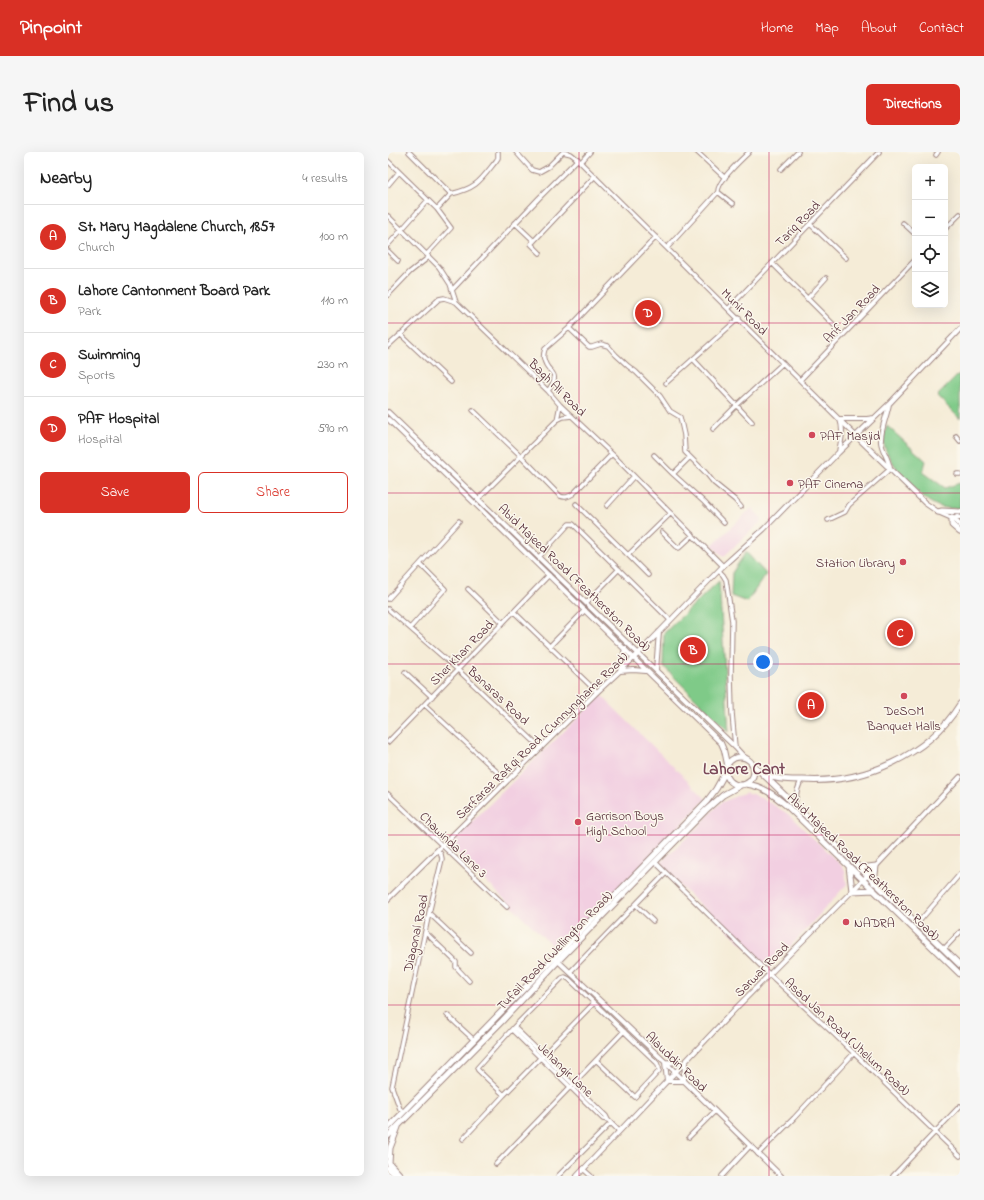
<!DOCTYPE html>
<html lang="en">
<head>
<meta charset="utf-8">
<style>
	body { margin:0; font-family:"Indie Flower",sans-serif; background:#f6f6f6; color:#222 }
	.controls { position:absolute; right:12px; top:12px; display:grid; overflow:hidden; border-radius:6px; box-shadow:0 4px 16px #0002 }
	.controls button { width:36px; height:36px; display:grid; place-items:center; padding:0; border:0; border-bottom:1px solid #e0e0e0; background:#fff; color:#222; font:20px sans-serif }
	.you { position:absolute; left:375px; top:510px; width:14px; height:14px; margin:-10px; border:3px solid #fff; border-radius:50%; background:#1a73e8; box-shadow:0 0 0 6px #1a73e833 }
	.badge { display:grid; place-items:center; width:26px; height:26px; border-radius:50%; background:#d93025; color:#fff; font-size:13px; font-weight:700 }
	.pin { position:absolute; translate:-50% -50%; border:2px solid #fff; box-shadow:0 1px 4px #0006 }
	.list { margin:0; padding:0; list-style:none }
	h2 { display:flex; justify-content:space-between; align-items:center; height:52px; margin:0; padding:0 16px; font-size:17px }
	h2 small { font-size:13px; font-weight:400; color:#767676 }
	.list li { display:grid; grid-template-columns:26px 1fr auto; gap:12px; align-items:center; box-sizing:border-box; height:64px; padding:0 16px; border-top:1px solid #e0e0e0 }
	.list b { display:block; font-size:15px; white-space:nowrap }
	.list p { margin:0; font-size:13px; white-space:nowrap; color:#767676 }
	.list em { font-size:13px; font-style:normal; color:#767676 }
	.actions { display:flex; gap:8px; padding:12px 16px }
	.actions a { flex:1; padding:9px 0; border:1px solid #d93025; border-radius:6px; text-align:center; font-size:14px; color:#d93025 }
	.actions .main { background:#d93025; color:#fff }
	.icon { flex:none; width:22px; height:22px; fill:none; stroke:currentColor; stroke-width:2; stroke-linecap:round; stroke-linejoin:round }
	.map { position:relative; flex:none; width:572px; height:1024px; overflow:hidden; border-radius:6px }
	header { display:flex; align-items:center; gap:24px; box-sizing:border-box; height:56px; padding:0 20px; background:#d93025; color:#fff }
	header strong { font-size:19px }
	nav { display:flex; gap:22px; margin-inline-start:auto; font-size:14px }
	.intro { display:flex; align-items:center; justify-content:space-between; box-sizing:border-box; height:96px; padding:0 24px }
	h1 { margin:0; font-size:28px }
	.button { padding:10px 18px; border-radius:6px; background:#d93025; color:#fff; font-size:14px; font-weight:700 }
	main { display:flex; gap:24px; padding:0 24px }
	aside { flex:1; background:#fff; border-radius:6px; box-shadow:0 4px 16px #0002 }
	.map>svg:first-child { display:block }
</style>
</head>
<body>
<header>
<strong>Pinpoint</strong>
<nav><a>Home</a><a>Map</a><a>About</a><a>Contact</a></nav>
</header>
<div class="intro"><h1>Find us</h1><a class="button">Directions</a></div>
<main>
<aside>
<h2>Nearby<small>4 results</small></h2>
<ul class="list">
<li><span class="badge">A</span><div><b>St. Mary Magdalene Church, 1857</b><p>Church</p></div><em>100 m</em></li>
<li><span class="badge">B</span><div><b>Lahore Cantonment Board Park</b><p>Park</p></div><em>110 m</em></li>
<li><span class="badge">C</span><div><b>Swimming</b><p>Sports</p></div><em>230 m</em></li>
<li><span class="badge">D</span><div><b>PAF Hospital</b><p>Hospital</p></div><em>590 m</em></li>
</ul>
<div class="actions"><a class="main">Save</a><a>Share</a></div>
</aside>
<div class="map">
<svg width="572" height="1024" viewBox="0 0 572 1024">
	<rect width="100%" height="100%" fill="#fbf7ec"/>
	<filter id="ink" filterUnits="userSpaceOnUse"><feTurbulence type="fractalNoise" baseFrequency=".025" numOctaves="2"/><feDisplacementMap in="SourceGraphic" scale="8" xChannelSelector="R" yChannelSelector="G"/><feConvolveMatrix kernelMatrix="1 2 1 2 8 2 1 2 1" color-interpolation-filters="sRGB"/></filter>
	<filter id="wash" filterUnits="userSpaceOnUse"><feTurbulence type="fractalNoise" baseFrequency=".012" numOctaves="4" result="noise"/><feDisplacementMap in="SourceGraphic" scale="16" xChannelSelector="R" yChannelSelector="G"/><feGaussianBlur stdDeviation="0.9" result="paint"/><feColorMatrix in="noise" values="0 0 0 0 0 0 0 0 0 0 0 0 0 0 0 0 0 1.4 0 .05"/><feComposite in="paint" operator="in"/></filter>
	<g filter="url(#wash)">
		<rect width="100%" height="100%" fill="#f5ecd7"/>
		<path fill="#f2cfe1" d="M364,356L375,368L335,405L324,393Z
			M213,543L318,647L170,799L60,693Z
			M358,640L373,645L400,662L452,712L457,718L458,727L459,732L423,772L382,817L283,726L281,721L273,710L310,675L332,651Z"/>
		<path fill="#7fca88" stroke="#64745a" d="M572,221V267L549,244Z
			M499,274L538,309L535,320L557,336L572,331V356C561,357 551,356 542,350C529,343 498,307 496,292C495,286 497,280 499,274Z
			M358,400L378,422L359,450L343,444L344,421Z
			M331,429L341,580L275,514L276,481Z"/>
		<path fill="#53a2cd" stroke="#4e607c" d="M514,469L523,478L509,493L500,484Z"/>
	</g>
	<g filter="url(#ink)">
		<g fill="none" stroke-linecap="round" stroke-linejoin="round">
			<defs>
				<path id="minor" d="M21,0L63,42L49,57
					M128,0L144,18L151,20L160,15L175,0L183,2L188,6L468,284
					M309,0L337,26
					M548,3L550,0
					M0,9L49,57L63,76L39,102
					M193,10L202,0
					M393,17L410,0
					M0,33L11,20
					M330,40L345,52
					M63,42C89,36 92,29 108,9L110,6V0
					M0,64L51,115L62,132L68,150L160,239L172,253L224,302L335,414
					M127,71L146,89
					M515,71L527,82
					M422,72L458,106
					M557,77L572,62
					M0,93L40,48
					M279,96L330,40C329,29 353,8 361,0
					M0,99L10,109
					M152,101L143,92L207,24
					M384,111L450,177
					M64,138L151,46L190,7
					M0,143L22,120L41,105
					M419,147L438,126
					M341,156L491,0
					M181,176L201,195H204L213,192L220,194L228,203L240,214L248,220L272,244L282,259L292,265L296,283L297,300L318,321L326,331L347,348L353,355
					M12,182L63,230
					M0,194L51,147L56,146L68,150
					M305,207L364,270
					M413,227L527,108
					M278,231L351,166
					M160,239C175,218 159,223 156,207C155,204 156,200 157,197L181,176L268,85
					M85,258L133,304L172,344C177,346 180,345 185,342L224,302
					M169,268L172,253
					M325,277L348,254L395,211
					M568,284L572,289
					M266,303L285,322
					M302,305L285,322L316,350L336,371
					M569,322H572
					M90,347L169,268L175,265L184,264
					M188,352L240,403L283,361
					M219,354L246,324
					M440,368L457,360L461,353L502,317
					M274,380L289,395L291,396L305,383
					M240,403L260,423
					M151,405L181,372H185L282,468
					M331,419L335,423L338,428L344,469L343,523L344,561L347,595
					M80,437L115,471
					M0,447L71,369
					M198,451L231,417
					M0,457L70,518L153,596
					M126,460L209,540
					M22,476L57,437L32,412
					M162,494L197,458
					M17,520L44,545
					M37,553L119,629
					M0,590L161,423
					M0,642L119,755
					M407,652L409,639L413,628
					M267,710L382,823L447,883L572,1004
					M248,753L265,769
					M41,761L83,801
					M529,772L572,722
					M37,780L68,810V815L81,829
					M556,797L572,780
					M182,820L277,722
					M59,863L86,888
					M126,875L218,964L220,968L231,979
					M124,878L215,967L220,968
					M116,943L90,918L89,916L126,875L174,826L177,825L181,827L269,911L271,916V919L247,945L208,908
					M16,960L12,957L4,935L41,761L54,707L53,702L50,699
					M301,985L327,959
					M75,987L116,943L206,851
					M370,1002L406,966L466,901
					M108,1012L236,879
					M195,1017L203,1024
					M170,1024L223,971
					M334,1024L362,994
					M505,1024L572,954"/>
				<path id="tertiary" d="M501,252C499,264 492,278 493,290C494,299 501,307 502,317
					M0,260L347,595L357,606
					M0,267L333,591L336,598L339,612
					M468,284L537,351L550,360L566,367L572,373
					M451,300C453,288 456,279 452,267H479L486,266
					M566,367L569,365L572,366
					M237,496L232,519L245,518L258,519
					M268,518L271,480
					M0,747L209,540L250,502L335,414L376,377L451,300L501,252L572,177
					M170,809L277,910L393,1024
					M277,910L297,911L296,929H279Z
					M189,1024L350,854L475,728L572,625"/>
				<path id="secondary" d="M550,360L554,359L572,360
					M564,366V373L572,380
					M338 619a14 14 0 1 1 28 0a14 14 0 1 1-28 0Z
					M365,613L380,627L572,813
					M379,623C390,628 403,628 415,628C475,632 540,604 572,552
					M358,632C375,634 386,643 399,654L572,822
					M461,714L464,739L486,738
					M472,716L488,714L486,731
					M0,976L319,649L328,637L338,619
					M0,984L114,869L170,809L318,658L335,643L353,633
					M0,1010L13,1024
					M1,1011L2,996L10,975
					M0,1016L8,1024"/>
			</defs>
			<use href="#minor" stroke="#a08681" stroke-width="5.5"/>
			<use href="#tertiary" stroke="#a08681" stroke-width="6"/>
			<use href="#secondary" stroke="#a08681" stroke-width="7"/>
			<use href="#minor" stroke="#fff" stroke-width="3.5"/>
			<use href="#tertiary" stroke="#fff" stroke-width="4"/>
			<use href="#secondary" stroke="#fff" stroke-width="5"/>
		</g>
	</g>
	<path fill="none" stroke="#c2185b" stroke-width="1" stroke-opacity="0.55" d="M191,0V1024M381,0V1024M0,171H572M0,341H572M0,512H572M0,683H572M0,853H572"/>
	<g fill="#d1495b" stroke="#fbf7ec" stroke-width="1.5">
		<circle cx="424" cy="283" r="4"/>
		<circle cx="402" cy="331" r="4"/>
		<circle cx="515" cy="410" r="4"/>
		<circle cx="516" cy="544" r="4"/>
		<circle cx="190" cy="670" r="4"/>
		<circle cx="458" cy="770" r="4"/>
	</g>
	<g text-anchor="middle" stroke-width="3" stroke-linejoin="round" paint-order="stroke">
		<g font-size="13" fill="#4a1f2b" stroke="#fbf7ec">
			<text transform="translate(409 71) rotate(-46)" y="5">Tariq Road</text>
			<text transform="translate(357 159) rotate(45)" y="5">Munir Road</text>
			<text transform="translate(463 161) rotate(-46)" y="5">Arif Jan Road</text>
			<text transform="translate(170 235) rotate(45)" y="5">Bagh Ali Road</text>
			<text transform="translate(187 425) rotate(44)" y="5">Abid Majeed Road (Featherston Road)</text>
			<text transform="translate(73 500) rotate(-46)" y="5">Sher Khan Road</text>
			<text transform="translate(111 543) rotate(43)" y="5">Banaras Road</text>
			<text transform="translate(153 583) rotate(-44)" y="5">Sarfaraz Rafiqi Road (Cunnynghame Road)</text>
			<text transform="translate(66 692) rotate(44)" y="5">Chawinda Lane 3</text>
			<text transform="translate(476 714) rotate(44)" y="5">Abid Majeed Road (Featherston Road)</text>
			<text transform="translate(27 781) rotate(-78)" y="5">Diagonal Road</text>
			<text transform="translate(166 798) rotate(-46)" y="5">Tufail Road (Wellington Road)</text>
			<text transform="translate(373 817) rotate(-45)" y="5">Sarwar Road</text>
			<text transform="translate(460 884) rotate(43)" y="5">Asad Jan Road (Jhelum Road)</text>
			<text transform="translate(289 909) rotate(44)" y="5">Alauddin Road</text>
			<text transform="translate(178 917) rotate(44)" y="5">Jehangir Lane</text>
		</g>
		<g font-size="13" fill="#4a1f2b" stroke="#fbf7ec" text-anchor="start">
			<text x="432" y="288">PAF Masjid</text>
			<text x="410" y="336">PAF Cinema</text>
			<text x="507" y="415" text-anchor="end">Station Library</text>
			<text x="516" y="563" text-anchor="middle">DeSOM<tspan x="516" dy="15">Banquet Halls</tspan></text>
			<text x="198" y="668">Garrison Boys<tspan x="198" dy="15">High School</tspan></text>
			<text x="466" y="775">NADRA</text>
		</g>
		<g font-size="17" font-weight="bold" fill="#7a4858" stroke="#fbf7ec">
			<text x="356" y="622">Lahore Cant</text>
		</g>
	</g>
</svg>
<div class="controls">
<button>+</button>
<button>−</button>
<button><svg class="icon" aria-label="locate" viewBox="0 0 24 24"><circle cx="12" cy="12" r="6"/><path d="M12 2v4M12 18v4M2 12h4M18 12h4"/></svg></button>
<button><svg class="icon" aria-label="layers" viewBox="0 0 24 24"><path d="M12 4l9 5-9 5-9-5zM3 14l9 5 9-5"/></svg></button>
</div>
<div class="you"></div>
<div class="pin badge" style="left:423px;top:553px">A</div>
<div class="pin badge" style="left:305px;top:498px">B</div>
<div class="pin badge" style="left:512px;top:481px">C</div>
<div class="pin badge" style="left:260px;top:161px">D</div>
</div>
</main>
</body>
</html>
